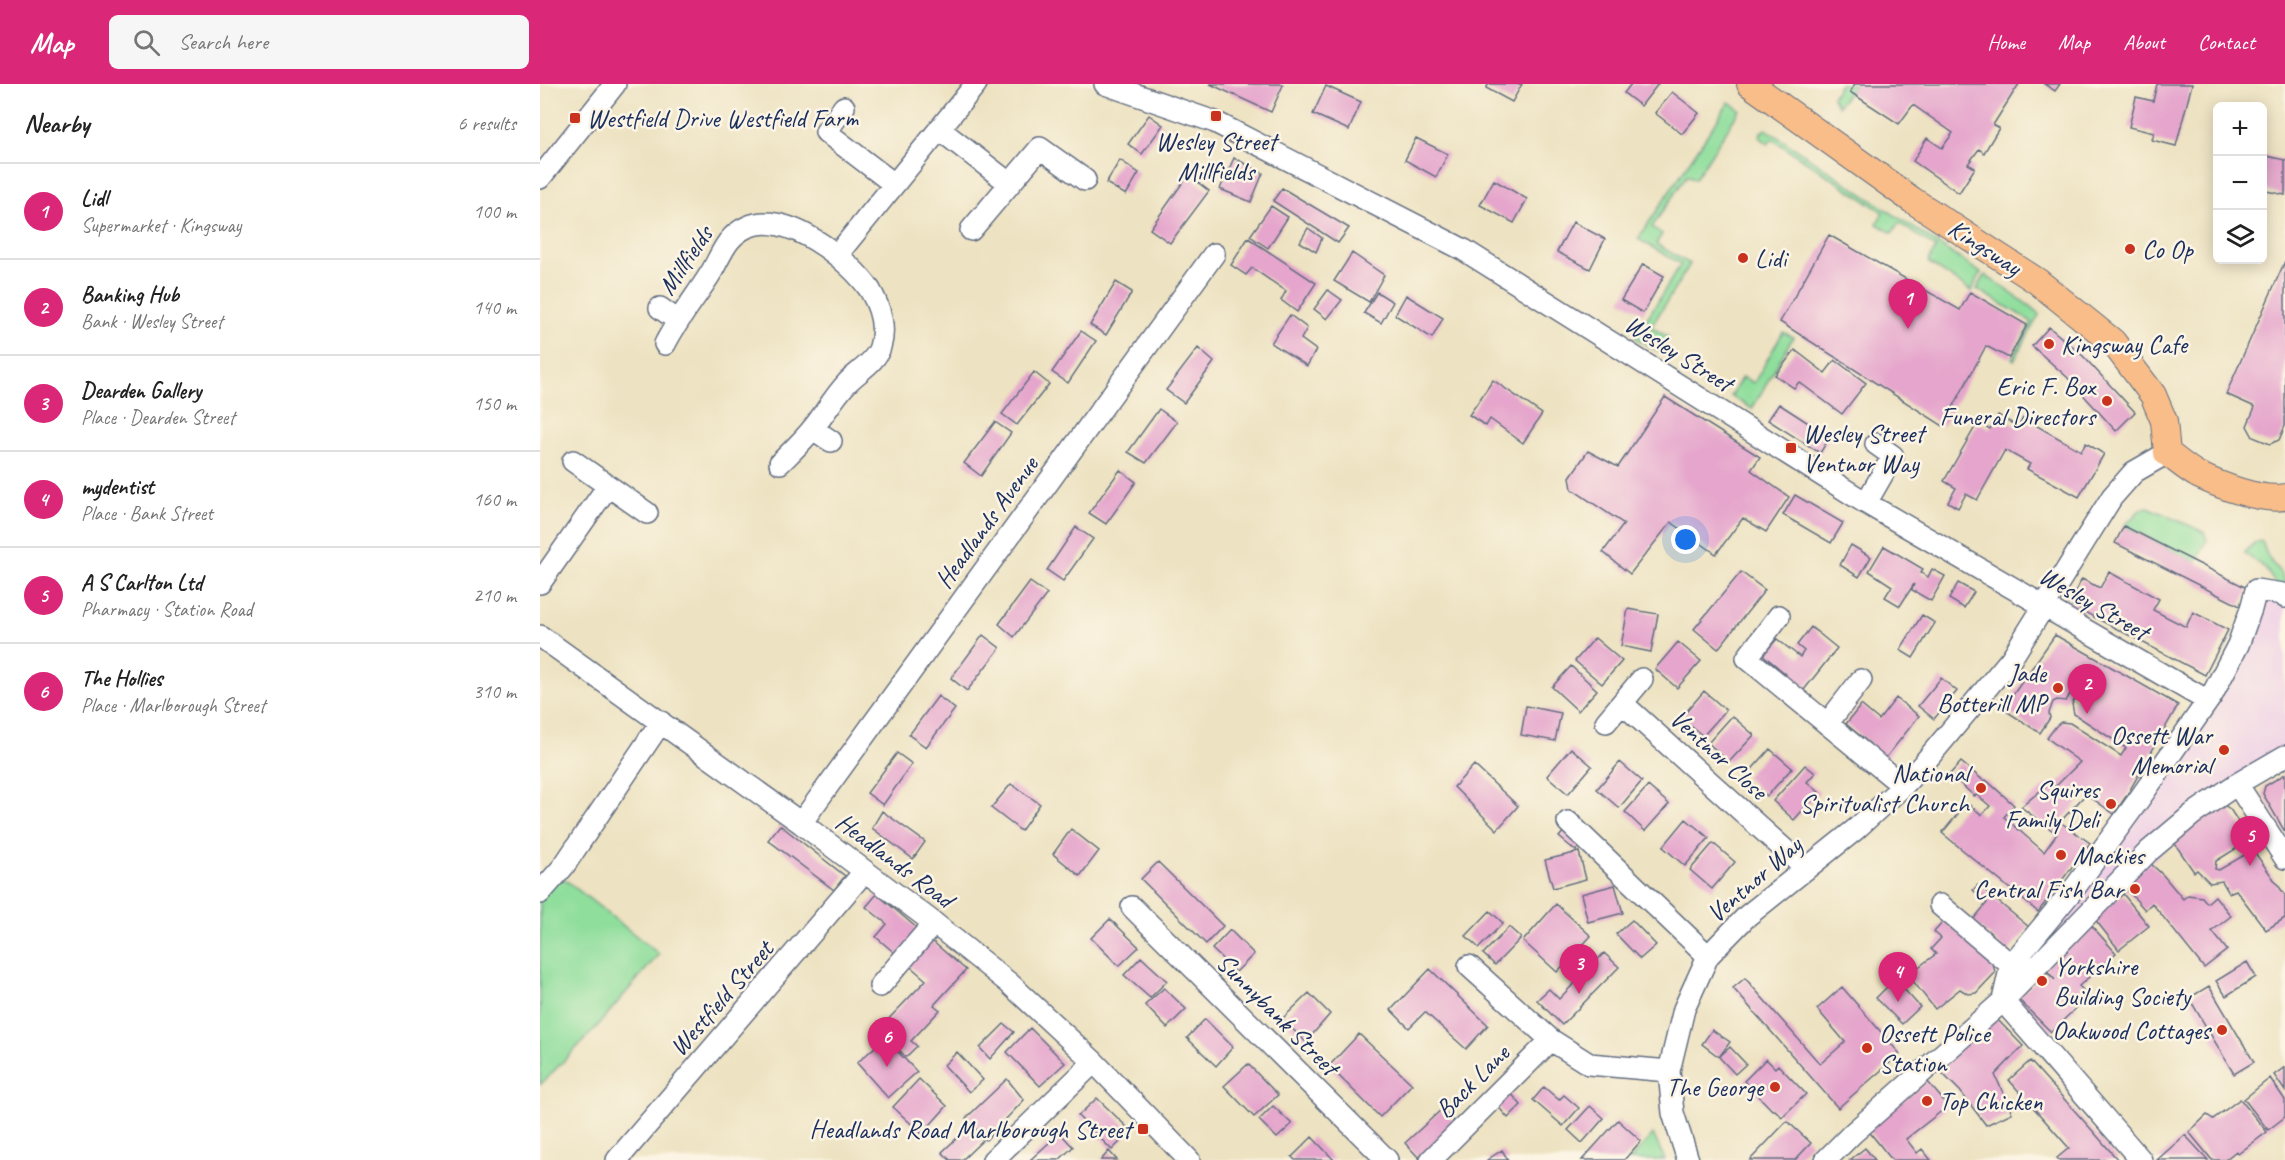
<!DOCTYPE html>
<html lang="en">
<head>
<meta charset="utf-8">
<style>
	body { margin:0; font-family:Caveat,sans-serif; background:#f6f6f6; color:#222 }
	.controls { position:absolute; right:18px; top:18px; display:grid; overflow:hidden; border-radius:9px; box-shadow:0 3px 15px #0003 }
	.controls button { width:54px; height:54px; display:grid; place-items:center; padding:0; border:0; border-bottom:2px solid #e0e0e0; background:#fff; color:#222; font:30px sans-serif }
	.you { position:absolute; left:1146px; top:456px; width:21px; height:21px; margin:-15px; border:4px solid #fff; border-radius:50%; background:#1a73e8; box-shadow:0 0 0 9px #1a73e833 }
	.badge { display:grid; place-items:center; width:39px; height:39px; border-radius:50%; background:#db2777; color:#fff; font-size:20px; font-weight:700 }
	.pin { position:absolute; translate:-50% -50px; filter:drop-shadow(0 2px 3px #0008) }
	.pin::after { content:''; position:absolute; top:32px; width:21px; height:18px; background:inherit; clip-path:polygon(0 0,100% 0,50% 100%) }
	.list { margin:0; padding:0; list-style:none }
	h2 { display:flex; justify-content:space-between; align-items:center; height:78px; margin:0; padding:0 24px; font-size:26px }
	h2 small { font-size:20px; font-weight:400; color:#767676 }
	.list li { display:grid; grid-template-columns:39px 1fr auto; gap:18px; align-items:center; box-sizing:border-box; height:96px; padding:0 24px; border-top:2px solid #e0e0e0 }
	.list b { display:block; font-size:22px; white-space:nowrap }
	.list p { margin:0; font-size:20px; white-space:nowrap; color:#767676 }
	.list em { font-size:20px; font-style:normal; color:#767676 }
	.icon { flex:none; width:33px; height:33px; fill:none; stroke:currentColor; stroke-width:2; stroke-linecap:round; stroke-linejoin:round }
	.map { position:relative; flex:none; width:1745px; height:1076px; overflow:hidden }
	header { display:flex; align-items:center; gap:36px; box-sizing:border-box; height:84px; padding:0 30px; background:#db2777; color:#fff }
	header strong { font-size:28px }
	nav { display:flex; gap:33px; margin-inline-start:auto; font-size:21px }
	.search { width:420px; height:54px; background:#f6f6f6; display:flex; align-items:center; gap:15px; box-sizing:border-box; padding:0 21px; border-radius:9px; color:#767676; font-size:22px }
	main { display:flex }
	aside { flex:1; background:#fff }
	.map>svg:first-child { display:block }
</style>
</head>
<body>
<header>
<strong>Map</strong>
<div class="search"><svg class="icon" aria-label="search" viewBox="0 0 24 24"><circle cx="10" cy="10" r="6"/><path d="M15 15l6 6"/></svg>Search here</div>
<nav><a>Home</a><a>Map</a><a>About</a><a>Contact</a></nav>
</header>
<main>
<aside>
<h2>Nearby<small>6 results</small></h2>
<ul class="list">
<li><span class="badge">1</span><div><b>Lidl</b><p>Supermarket · Kingsway</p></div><em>100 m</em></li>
<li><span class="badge">2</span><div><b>Banking Hub</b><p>Bank · Wesley Street</p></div><em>140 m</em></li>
<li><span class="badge">3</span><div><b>Dearden Gallery</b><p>Place · Dearden Street</p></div><em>150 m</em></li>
<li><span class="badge">4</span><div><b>mydentist</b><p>Place · Bank Street</p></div><em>160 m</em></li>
<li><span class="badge">5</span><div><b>A S Carlton Ltd</b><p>Pharmacy · Station Road</p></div><em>210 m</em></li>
<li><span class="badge">6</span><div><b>The Hollies</b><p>Place · Marlborough Street</p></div><em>310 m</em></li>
</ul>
</aside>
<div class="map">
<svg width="1745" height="1076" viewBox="0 0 1745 1076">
	<rect width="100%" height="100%" fill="#fcf5e5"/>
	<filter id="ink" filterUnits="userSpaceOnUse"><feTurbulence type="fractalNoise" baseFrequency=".0167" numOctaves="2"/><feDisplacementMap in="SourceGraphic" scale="12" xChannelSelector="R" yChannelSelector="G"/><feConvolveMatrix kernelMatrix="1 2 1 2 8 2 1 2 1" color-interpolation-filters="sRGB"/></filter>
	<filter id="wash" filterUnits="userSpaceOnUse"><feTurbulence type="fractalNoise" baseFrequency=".008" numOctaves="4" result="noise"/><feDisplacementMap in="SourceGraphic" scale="24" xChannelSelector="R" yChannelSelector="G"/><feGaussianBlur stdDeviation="1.35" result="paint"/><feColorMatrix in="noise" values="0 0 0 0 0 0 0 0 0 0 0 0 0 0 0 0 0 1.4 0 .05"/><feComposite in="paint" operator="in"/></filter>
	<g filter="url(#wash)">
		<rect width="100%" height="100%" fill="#ede2c1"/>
		<path fill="#efd0e6" d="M1716,506L1745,513V672L1697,700L1484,894L1471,881L1662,625Z"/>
		<path fill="#8fde9c" stroke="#55867d" stroke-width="1.5" d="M1300,0H1315L1298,22L1292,13Z
			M1189,18L1200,26L1155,95L1147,91L1112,143L1122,150L1116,160L1150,180L1111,243L1128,253L1119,268L1095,254L1141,180L1098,155Z
			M1226,45L1441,189L1431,207L1388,178L1396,164L1359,139L1352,149L1337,140L1343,128L1232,55L1228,60L1220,53L1221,48Z
			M1445,191L1498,228L1499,231L1474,276L1472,274L1492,238L1437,205Z
			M1243,248L1253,253L1212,325L1191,312L1202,293L1214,299Z
			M1608,423L1664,448L1667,456L1656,479L1584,442L1601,425Z
			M1722,457C1724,463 1726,471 1730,476C1736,486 1745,488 1744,501L1737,502L1725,484L1704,469L1714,459Z
			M18,790L119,870L53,947L0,1001V809Z
			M1113,1050L1125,1076H1090Z"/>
		<g id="blocks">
			<path fill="#e5a5cc" d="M670,0H742L743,1L731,28Z
				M949,0H982L972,18L946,4Z
				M1091,0H1118L1101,22L1084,9Z
				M1315,0H1479L1453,41L1459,44L1444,69L1439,65L1428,80L1435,84L1419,109L1373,77L1387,54L1402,64L1413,49L1373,21L1359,40L1310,8Z
				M1504,0H1520L1515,7Z
				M1617,0H1652L1636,62L1612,56L1614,49L1589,43L1596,13L1613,17Z
				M786,2L821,18L809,46L773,30Z
				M1132,8L1159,29L1142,50L1115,29Z
				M609,31L623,41L602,70L588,60Z
				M876,54L908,70L896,93L865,76Z
				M1722,71L1745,76V111L1722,106Z
				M694,74L723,89L711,118L680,105Z
				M580,76L599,89L586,111L566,99Z
				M648,91L669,107L630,159L610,145Z
				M954,96L987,115L974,139L940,121Z
				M742,104L809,144L798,159L733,117Z
				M731,122L748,133L728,164L710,152Z
				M1033,138L1065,155L1050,185L1017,168Z
				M768,144L782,154L776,168L760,158Z
				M1289,151L1420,226L1430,208L1487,241L1469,274L1446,262L1403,342L1240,238Z
				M708,154L776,199L757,228L741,216L746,207L712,184L706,191L691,181Z
				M812,169L844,191L829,218L794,197Z
				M1745,177V342L1739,356L1730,360L1713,353L1707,342L1715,323L1686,310Z
				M1103,180L1124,192L1103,229L1081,216Z
				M576,198L592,208L566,251L550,241Z
				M788,206L802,216L787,235L774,225Z
				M837,208L853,218L841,239L824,229Z
				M866,211L903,234L892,254L855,231Z
				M750,231L767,244L761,255L776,266L767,282L731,259Z
				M1509,243L1543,272L1595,328L1576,347L1527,293L1492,262Z
				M541,247L556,257L528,299L512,288Z
				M658,264L674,278L644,319L626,306Z
				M1255,266L1285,289L1295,276L1326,299L1302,330L1259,298L1254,304L1235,291Z
				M494,288L509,300L477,341L462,330Z
				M953,296L1002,330L983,359L950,335L946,342L929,331Z
				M1125,313L1220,373L1211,386L1249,413L1226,448L1203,434L1176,470L1131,438L1090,490L1063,468L1084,440L1032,405L1030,393L1048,367L1078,383Z
				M1239,320L1290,353L1280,369L1228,336Z
				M619,325L637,338L606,379L588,368Z
				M1458,331L1478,343L1483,334L1541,367L1546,359L1564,370L1539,413L1487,385L1490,380L1465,366L1437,416L1426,410L1418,424L1408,418L1416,404L1404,397L1438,338L1450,345Z
				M455,338L471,349L441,392L424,379Z
				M580,386L596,398L566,440L549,429Z
				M1255,411L1303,439L1291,459L1243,431Z
				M1584,442L1709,505L1700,522L1575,459Z
				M536,443L553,455L523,497L507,486Z
				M1311,461L1331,473L1319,493L1300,481Z
				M1344,462L1383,485L1381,489L1388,493L1392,485L1405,492L1391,517L1372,506L1374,500L1360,522L1345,513L1352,502L1329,487Z
				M1201,488L1225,506L1178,565L1154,545Z
				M1569,488L1619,515L1613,526L1646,543L1653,528L1688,546L1665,591L1529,520L1542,495L1560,504Z
				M490,498L507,510L474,553L459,540Z
				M1418,499L1434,508L1424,524L1409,515Z
				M1088,525L1118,530L1111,568L1081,562Z
				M1382,531L1395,539L1373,574L1360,566Z
				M1271,543L1297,564L1260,611L1241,596L1246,590L1223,571L1237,555L1260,573L1264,567L1257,561Z
				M443,551L460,564L427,607L411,594Z
				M1515,551L1638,621L1587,711L1574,730L1546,710L1520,738L1550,759L1498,828L1402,749L1427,719L1442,731L1450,722L1437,711L1434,712L1410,690L1421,678L1444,697L1446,696L1474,721L1464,733L1504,768L1517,750L1481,723L1507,701L1516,702L1540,678L1507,654L1516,642L1521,638L1530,639L1581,672L1586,664L1534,630L1532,620L1543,602L1537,598L1526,617L1517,616L1513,618L1509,629L1510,634L1500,649L1463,625Z
				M1055,554L1082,577L1062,600L1035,577Z
				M1138,558L1161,577L1137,604L1115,585Z
				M1031,582L1057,606L1038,627L1012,603Z
				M1401,594L1417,607L1394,635L1378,622Z
				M1164,607L1186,626L1163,652L1141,634Z
				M398,612L415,625L386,663L369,651Z
				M1356,614L1379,632L1345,675L1329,662L1330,660L1306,640L1321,621L1339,636Z
				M986,622L1021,629L1015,657L981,651Z
				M1192,632L1214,651L1189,678L1168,659Z
				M1031,664L1052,682L1028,710L1007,692Z
				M1230,665L1252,684L1227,712L1205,693Z
				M357,669L372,680L343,721L327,709Z
				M1080,678L1102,697L1079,724L1057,705Z
				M934,681L978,722L957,746L914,703Z
				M1265,681L1275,689L1267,698L1279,708L1254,736L1233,717Z
				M1745,690V748L1723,710L1725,702Z
				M471,700L500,720L481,747L451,724Z
				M1108,702L1129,720L1105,747L1085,728Z
				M1684,721L1690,725L1710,756L1676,777L1675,785L1679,786L1713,766L1745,811V834L1726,846L1696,806L1689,809L1682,797L1670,799L1657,786L1654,788L1635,760L1650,743Z
				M342,727L385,758L373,775L332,744Z
				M1146,735L1169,754L1145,782L1123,763Z
				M240,741L305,792L294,806L228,756Z
				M531,745L559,767L540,792L513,770Z
				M1025,746L1042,759L1036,767L1019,753Z
				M1173,759L1195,778L1172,805L1150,786Z
				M1039,768L1046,795L1013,804L1005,776Z
				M618,778L683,842L666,860L601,795Z
				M1610,779L1623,791L1643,815L1648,811L1662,813L1667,819L1675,812L1691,832L1672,847L1687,866L1664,884L1612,819L1605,826L1584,802Z
				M1075,801L1083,829L1048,838L1041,810Z
				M1438,801L1489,843L1468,868L1432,837L1447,819L1433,806Z
				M337,810L426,886L394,921L400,926L371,957L377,962L366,973L338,946L386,896L336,853L347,840L326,823Z
				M1583,810L1609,842L1579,866L1554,834Z
				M1016,820L1051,852L1017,888L983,857Z
				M950,827L963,839L939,864L926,852Z
				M570,835L599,863L579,882L551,854Z
				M1092,836L1116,861L1100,875L1076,850Z
				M1404,837L1453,878L1455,889L1436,909L1428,910L1420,905L1395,925L1368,891L1396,870L1391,865L1401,854L1394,848Z
				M1551,841L1576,869L1539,902L1546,909L1534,919L1537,923L1511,948L1477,914L1506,887L1515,896L1504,883Z
				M969,843L981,854L955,881L943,870Z
				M690,846L714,870L696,888L672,865Z
				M1064,869L1079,883L1022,941L997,916L1009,905L1019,915Z
				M601,873L627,897L610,914L584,891Z
				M1707,878L1716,893L1686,912L1676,897Z
				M890,885L948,941L926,965L885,928L869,944L851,926Z
				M1205,894L1280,980L1305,958L1277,925L1302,903L1360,970L1298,1024L1193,904Z
				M1355,895L1380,923L1362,940L1336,914Z
				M1669,902L1714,978L1694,990L1649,914Z
				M624,904L646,925L627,944L605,921Z
				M769,909L790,930L766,958L742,935Z
				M1456,934L1483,962L1455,991L1472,1029L1446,1041L1420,1007L1398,985Z
				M665,935L693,963L676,982L647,954Z
				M464,940L474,948L450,975L440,964Z
				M490,944L525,979L500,1002L467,968Z
				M1172,946L1190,958L1179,973L1190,963L1206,980L1195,990L1179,973L1162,960Z
				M819,950L872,1000L840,1033L789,982Z
				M345,954L377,988L348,1014L317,979Z
				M417,968L443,996L429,1008L404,981Z
				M1226,975L1235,984L1238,981L1266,1010L1242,1033L1235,1026H1232L1204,997Z
				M1490,977L1551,1045L1578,1076H1519L1517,1074L1529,1064L1469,996Z
				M708,980L738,1011L714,1033L684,1002Z
				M1745,983V1007L1734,991Z
				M1730,994L1745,1016V1033L1728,1046L1704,1015Z
				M379,995L407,1022L382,1050L353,1023Z
				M467,995L484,1016L446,1056L426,1034Z
				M1387,997L1408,1022L1366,1055L1377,1069L1382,1065L1391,1076H1352L1327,1045Z
				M1004,1003L1019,1016L1024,1011L1039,1024L1023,1042L993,1016Z
				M970,1008L981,1021L968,1034L955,1019Z
				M557,1014L591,1047L572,1066L538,1032Z
				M1700,1015L1727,1048L1698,1070L1696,1067L1685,1076H1672L1649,1048L1667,1031L1673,1035Z
				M733,1022L752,1040L737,1054L719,1036Z
				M1050,1022L1064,1034L1042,1059L1028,1046Z
				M902,1025L916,1040L879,1074L865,1059Z
				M1078,1036L1101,1057L1084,1076H1042Z
				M1247,1037L1271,1059L1255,1076H1210Z
				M430,1042L443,1056L422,1076H410L402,1068Z
				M520,1049L533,1063L519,1076H490Z
				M1645,1051L1668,1076H1617Z
				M772,1053L794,1076H755L752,1073Z
				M1325,1064L1335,1076H1310Z
				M962,1066L968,1076H947Z
				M569,1067L577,1076H561Z"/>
		</g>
	</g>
	<g filter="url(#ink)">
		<use href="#blocks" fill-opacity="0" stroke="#646e81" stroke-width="1.5"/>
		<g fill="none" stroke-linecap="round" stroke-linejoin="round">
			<defs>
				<path id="minor" d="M565,0L675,38L924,166L1326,419L1668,617
					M304,23L286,48L354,100
					M399,45L469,99
					M0,94L75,0
					M431,146L500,64L545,96
					M297,171L436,0
					M120,224L137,236
					M125,260C138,234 157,212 172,187C182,169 187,152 207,143C246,125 310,176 330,206C340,223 346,244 340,263C336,278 317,288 307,299C294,313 285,329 274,343C264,356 251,368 240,379
					M273,345L291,357
					M33,377L107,429
					M1326,419L1353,372L1336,360
					M0,499L68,402
					M1239,532L1207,574L1363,702
					M0,552L261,739L394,839L469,899L554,978L649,1076
					M1082,619L1266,785
					M1066,638L1102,595
					M1287,640L1321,596
					M1697,700L1745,774
					M1028,738L1168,872
					M261,739L674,170
					M0,809L23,783L121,638
					M1400,821L1471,881
					M592,823L847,1076
					M929,882L1011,956L1049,980L1129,987
					M340,902L394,839
					M1463,916L1471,881L1536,802L1600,714L1672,611L1698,561L1711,525L1716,506L1743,510L1745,513
					M1463,917L1601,1076
					M77,1076L325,787
					M453,1076L554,978
					M891,1076L1011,956
					M1148,1076L1133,1029L1129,987L1144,925L1168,872L1207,832L1316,745L1363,702L1384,679L1471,575L1572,413L1594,388L1627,369
					M1286,1076L1313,1049L1463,917L1609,767L1653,730L1697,700L1745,672"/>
				<path id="major" d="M1210,0L1372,116L1497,197L1573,258L1613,311L1624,337L1627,369C1637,376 1647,385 1658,391C1681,402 1720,417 1745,413"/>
			</defs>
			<use href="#minor" stroke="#646e81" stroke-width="24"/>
			<use href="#major" stroke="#646e81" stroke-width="28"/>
			<use href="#minor" stroke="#fff" stroke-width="21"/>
			<use href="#major" stroke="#f8bd89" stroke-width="26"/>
		</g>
	</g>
	<g fill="#c8321e" stroke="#fcf5e5" stroke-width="2">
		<rect x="670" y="26" width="12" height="12" rx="3"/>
		<rect x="29" y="28" width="12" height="12" rx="3"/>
		<circle cx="1590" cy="165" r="6"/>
		<circle cx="1203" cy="174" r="6"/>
		<circle cx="1509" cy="260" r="6"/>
		<circle cx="1567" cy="317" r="6"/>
		<rect x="1245" y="358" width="12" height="12" rx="3"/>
		<circle cx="1518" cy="604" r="6"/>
		<circle cx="1684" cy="666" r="6"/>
		<circle cx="1441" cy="704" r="6"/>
		<circle cx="1571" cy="720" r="6"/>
		<circle cx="1521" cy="771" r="6"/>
		<circle cx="1595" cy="805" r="6"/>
		<circle cx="1502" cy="897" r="6"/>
		<circle cx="1682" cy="946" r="6"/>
		<circle cx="1327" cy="964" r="6"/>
		<circle cx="1235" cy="1003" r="6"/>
		<circle cx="1387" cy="1017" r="6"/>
		<rect x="597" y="1039" width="12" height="12" rx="3"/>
	</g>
	<g text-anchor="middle" stroke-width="5" stroke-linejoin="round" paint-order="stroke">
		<g font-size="26" fill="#1b2f5e" stroke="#fcf5e5" text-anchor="start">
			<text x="47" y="43">Westfield Drive Westfield Farm</text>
			<text x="676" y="66" text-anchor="middle">Wesley Street<tspan x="676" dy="30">Millfields</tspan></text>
			<text x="1602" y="174">Co Op</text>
			<text x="1215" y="183">Lidi</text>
			<text x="1521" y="269">Kingsway Cafe</text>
			<text x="1555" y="311" text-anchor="end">Eric F. Box<tspan x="1555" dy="30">Funeral Directors</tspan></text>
			<text x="1263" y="358">Wesley Street<tspan x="1263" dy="30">Ventnor Way</tspan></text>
			<text x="1506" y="598" text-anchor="end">Jade<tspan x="1506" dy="30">Botterill MP</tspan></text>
			<text x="1672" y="660" text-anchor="end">Ossett War<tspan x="1672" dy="30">Memorial</tspan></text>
			<text x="1429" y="698" text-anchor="end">National<tspan x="1429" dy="30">Spiritualist Church</tspan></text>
			<text x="1559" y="714" text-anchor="end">Squires<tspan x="1559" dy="30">Family Deli</tspan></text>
			<text x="1533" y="780">Mackies</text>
			<text x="1583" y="814" text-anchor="end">Central Fish Bar</text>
			<text x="1514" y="891">Yorkshire<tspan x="1514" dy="30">Building Society</tspan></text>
			<text x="1670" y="955" text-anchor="end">Oakwood Cottages</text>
			<text x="1339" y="958">Ossett Police<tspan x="1339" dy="30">Station</tspan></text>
			<text x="1223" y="1012" text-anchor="end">The George</text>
			<text x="1399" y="1026">Top Chicken</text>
			<text x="591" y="1054" text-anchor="end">Headlands Road Marlborough Street</text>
		</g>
		<g font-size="26" fill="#1b2f5e" stroke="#fcf5e5">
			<text transform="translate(1445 163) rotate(33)" y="9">Kingsway</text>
			<text transform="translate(145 176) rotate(-56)" y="9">Millfields</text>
			<text transform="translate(1139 269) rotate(32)" y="9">Wesley Street</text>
			<text transform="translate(446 438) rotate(-54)" y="9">Headlands Avenue</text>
			<text transform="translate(1554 519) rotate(30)" y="9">Wesley Street</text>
			<text transform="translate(1179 670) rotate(42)" y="9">Ventnor Close</text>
			<text transform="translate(355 776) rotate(37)" y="9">Headlands Road</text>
			<text transform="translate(1214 795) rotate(-41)" y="9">Ventnor Way</text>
			<text transform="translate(181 914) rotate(-49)" y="9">Westfield Street</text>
			<text transform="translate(738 930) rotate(45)" y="9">Sunnybank Street</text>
			<text transform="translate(932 997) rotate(-45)" y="9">Back Lane</text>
		</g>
	</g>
</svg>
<div class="controls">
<button>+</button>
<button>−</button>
<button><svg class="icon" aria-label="layers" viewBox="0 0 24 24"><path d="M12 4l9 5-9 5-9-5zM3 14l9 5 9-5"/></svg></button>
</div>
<div class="you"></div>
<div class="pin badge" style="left:1368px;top:245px">1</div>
<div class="pin badge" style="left:1547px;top:630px">2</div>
<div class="pin badge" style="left:1039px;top:910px">3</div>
<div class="pin badge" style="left:1358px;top:918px">4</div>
<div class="pin badge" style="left:1710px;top:782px">5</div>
<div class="pin badge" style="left:347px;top:983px">6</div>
</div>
</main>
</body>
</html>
